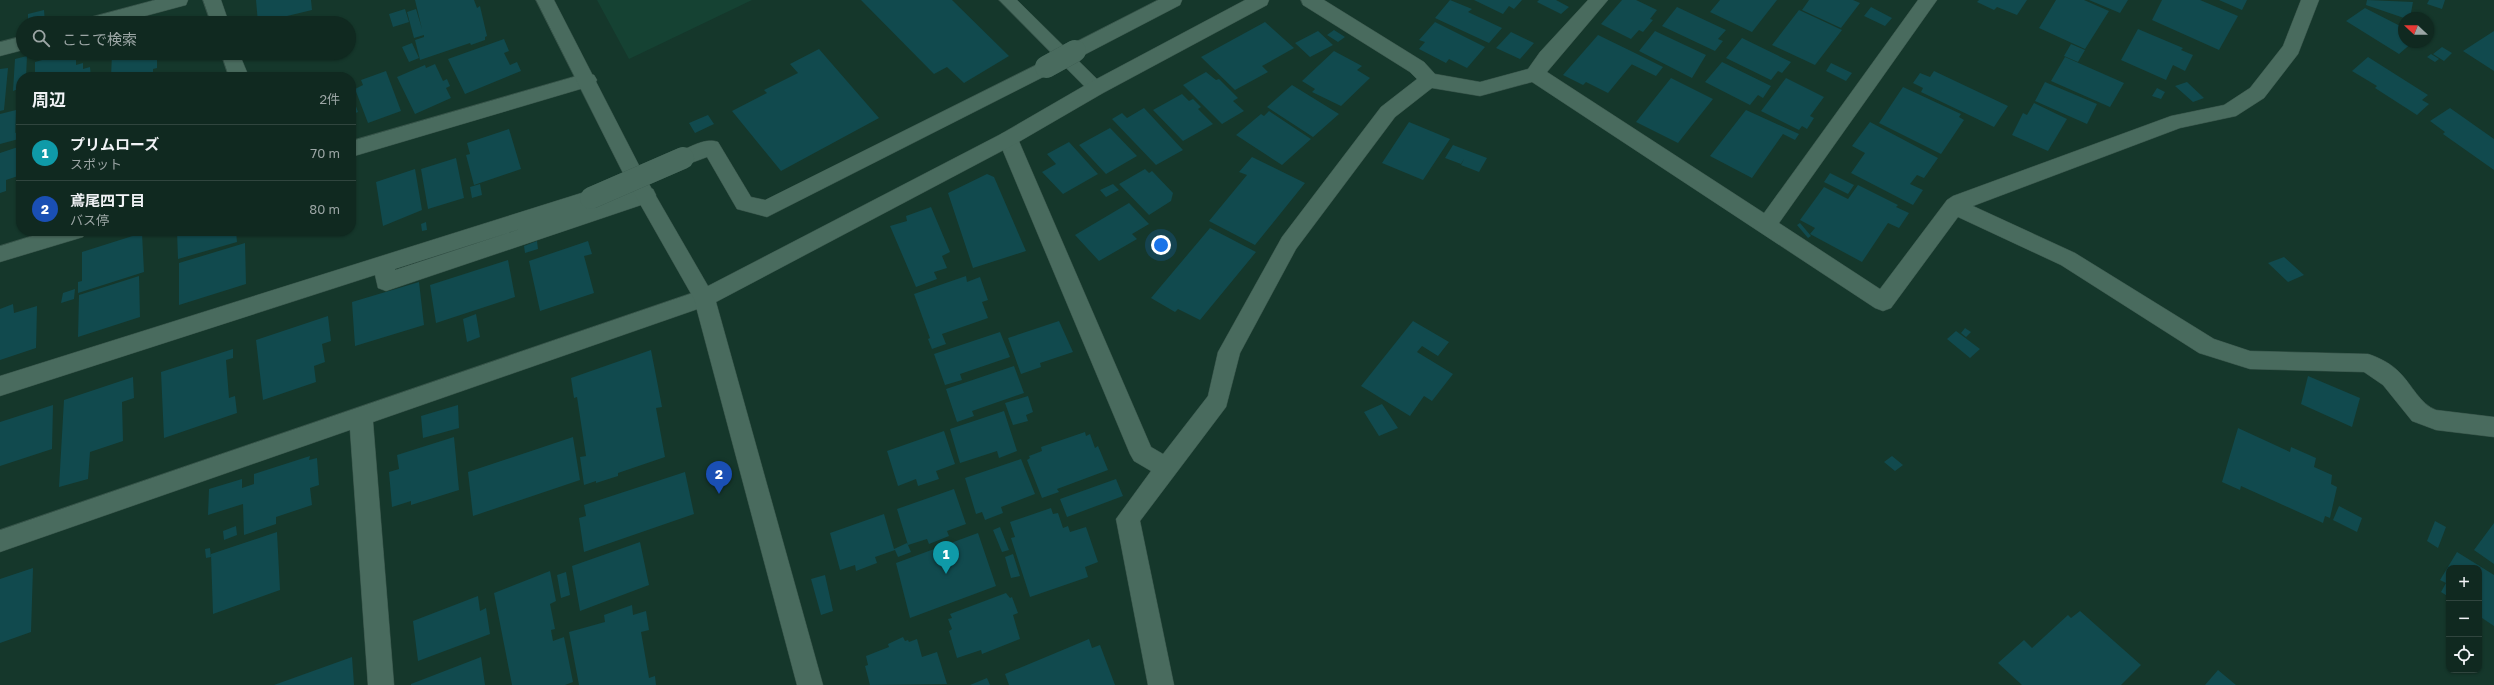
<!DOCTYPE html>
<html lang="ja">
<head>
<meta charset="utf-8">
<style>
	body { margin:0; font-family:"Golos Text","Noto Sans JP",sans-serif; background:#193129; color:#f1f3f6 }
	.controls { position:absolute; right:12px; bottom:12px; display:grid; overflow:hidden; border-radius:8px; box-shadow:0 1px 3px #0004 }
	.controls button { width:36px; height:36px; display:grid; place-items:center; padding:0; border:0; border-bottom:1px solid #30453e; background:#102920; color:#f1f3f6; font:20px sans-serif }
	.compass { position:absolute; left:2398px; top:12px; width:36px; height:36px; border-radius:50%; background:#102920; box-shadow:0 1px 3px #0004; rotate:292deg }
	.you { position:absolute; left:1161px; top:245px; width:14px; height:14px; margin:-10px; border:3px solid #fff; border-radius:50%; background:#1a73e8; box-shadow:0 0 0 6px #1a73e833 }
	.badge { display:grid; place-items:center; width:26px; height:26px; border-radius:50%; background:#b45309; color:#fff; font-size:13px; font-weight:700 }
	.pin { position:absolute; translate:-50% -33px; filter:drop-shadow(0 1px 2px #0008) }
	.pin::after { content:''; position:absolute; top:21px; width:14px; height:12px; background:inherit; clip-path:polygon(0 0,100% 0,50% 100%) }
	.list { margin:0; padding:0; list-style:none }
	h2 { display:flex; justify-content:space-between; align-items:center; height:52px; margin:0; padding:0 16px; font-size:17px }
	h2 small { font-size:13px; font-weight:400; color:#9ca6a5 }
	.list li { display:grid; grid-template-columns:26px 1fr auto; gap:12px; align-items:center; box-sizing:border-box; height:56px; padding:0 16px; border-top:1px solid #30453e }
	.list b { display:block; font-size:15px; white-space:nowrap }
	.list p { margin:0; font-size:13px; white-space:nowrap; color:#9ca6a5 }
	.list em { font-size:13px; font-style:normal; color:#9ca6a5 }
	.icon { flex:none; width:22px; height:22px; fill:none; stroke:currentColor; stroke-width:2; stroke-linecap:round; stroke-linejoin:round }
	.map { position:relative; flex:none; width:2494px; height:685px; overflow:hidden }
	.search { position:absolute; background:#102920; box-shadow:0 1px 3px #0004; left:16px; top:16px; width:340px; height:44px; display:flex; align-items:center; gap:10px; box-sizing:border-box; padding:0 14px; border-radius:22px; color:#9ca6a5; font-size:15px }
	.panel { position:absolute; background:#102920; box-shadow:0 1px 3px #0004; left:16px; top:72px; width:340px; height:164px; border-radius:16px }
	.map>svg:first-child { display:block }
</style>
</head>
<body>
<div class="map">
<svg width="2494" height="685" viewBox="0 0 2494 685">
	<rect width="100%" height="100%" fill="#15372b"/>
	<path fill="#154233" d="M597,0H752L629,59Z"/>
	<path fill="#114a4e" d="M256,0H311L312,10L258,23Z
		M415,0H474L477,8L480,6L487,36L485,37V40L471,45L470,43L420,60L415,40L424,37V35L414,38L407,12L416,9L422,29Z
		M861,0H952L1009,56L964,83L947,67L934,74Z
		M1450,0L1472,9L1468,12L1502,28L1489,43L1435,18Z
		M1474,0H1522L1514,9L1509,6L1503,14Z
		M1539,0H1556L1569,7L1561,14L1537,2Z
		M1622,0H1636L1657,10L1650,19L1653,20L1643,32L1639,30L1631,39L1601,24Z
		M1720,0H1777L1752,32L1710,12Z
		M1809,0H1853L1860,3L1841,28L1802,10Z
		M1979,0H2027L2017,15L1997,7L1994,10L1977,2Z
		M2056,0H2084L2109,11L2085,49L2039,28Z
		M2089,0H2128L2120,13Z
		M2162,0H2200L2238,16L2219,50L2152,20Z
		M2219,0H2247L2242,10Z
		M2367,0L2413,2L2410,18H2404L2366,5Z
		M2429,0H2445L2442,9L2427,4Z
		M1677,7L1726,30L1718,39L1723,41L1715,51L1662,26Z
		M1871,7L1892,18L1885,26L1864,16Z
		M2365,8L2404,28V42H2413L2399,54L2346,21Z
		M405,9L409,22L393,27L389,14Z
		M44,10L45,23H28V14Z
		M1799,10L1842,30L1815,65L1772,45Z
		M1265,22L1294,48L1262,66L1268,72L1235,90L1201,57Z
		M1435,22L1485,47L1467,68L1449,59L1446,63L1419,49L1425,42L1419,40Z
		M2138,29L2183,48L2181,50L2193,55L2185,71L2173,65L2166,80L2121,60Z
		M1334,30L1345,37L1338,42L1327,35Z
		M1318,31L1333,45L1310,57L1295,43Z
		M1655,31L1706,55L1692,78L1639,51Z
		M2494,31V71L2463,51Z
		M1511,32L1534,43L1520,59L1496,48Z
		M1598,35L1635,53L1663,67L1656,76L1627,62L1632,64L1608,93L1586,82L1583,85L1563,75Z
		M1742,38L1791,62L1782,73L1778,71L1771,80L1726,58Z
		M504,39L509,51L504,53L510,65L517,62L521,71L465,94L448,59Z
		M412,43L419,58L409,62L402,47Z
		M2071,44L2085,50L2078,62L2064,56Z
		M2442,47L2452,53L2444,61L2433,54Z
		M819,49L879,118L781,171L732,111L767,93L764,90L798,73L790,64Z
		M1334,51L1362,66L1357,70L1370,78L1341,106L1312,92L1315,89L1302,81Z
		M67,53H76V65L83,63V69L90,67L91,77H35V62Z
		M157,53V68L153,69V77H111L112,54Z
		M2431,54L2439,59L2435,62L2427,57Z
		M27,56L26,77H21V88L13,91L15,59Z
		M2065,57L2124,83L2110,107L2051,81Z
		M2368,57L2428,95L2422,100L2429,104L2417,115L2375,88L2377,86L2352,71Z
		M1722,62L1771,86L1763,98L1758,95L1750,105L1705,82Z
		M1831,63L1852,73L1846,81L1826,71Z
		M435,64L443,81L447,79L450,86L446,88L451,98L415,114L397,77L425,65L426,68Z
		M8,68L4,110L0,111V69Z
		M386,71L401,111L368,123L355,89L363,85L361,80Z
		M1934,71L2008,106L1994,127L1921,92L1923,88L1913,83L1920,73L1930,77Z
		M1206,72L1216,80L1219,79L1238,98L1233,101L1244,111L1222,124L1183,85Z
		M1671,78L1713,99L1678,143L1636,122Z
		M1786,78L1824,97L1810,116L1814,118L1807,129L1802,126L1799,130L1761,111Z
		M2045,82L2097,104L2087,124L2035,101Z
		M2187,82L2204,98L2193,102L2175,86Z
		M1292,85L1339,114L1313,137L1267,107Z
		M1903,87L1961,114L1959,117L1964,120L1941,154L1879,123Z
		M2157,88L2165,92L2161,99L2152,96Z
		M351,92L358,112L351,115Z
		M1182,94L1189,101L1193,99L1201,107L1198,109L1213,124L1183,141L1153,110Z
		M2034,103L2067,119L2048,151L2012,135L2023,113L2027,115Z
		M1144,108L1183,150L1156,165L1112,119L1122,113L1127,118Z
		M2450,108L2494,139V170L2443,134L2445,132L2430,121Z
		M16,110L15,140L0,144V114Z
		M1746,110L1799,134L1795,140L1783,134L1752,178L1710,156Z
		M1269,111L1311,139L1282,165L1236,135L1261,114L1264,116Z
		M708,115L714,124L695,133L689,123Z
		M1409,122L1450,139L1423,180L1382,163Z
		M1870,122L1938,158L1924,178L1917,175L1910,184L1923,190L1913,205L1851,173L1865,153L1852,146Z
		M1110,128L1137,156L1106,174L1079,145Z
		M509,129L521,169L474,185L466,155L470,154L467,143Z
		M21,131V138L15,140V133Z
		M1069,142L1098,174L1063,194L1042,172L1056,164L1047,154Z
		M1453,145L1487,158L1479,172L1461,165L1464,159L1461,164L1445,158Z
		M18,147V151L21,150V175L6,180V191L0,193V153Z
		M1252,157L1305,183L1255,245L1209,221L1247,175L1239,172Z
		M456,158L464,198L428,209L421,169Z
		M415,169L422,210L383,226L376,182Z
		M1145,169L1149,173L1152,171L1173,193L1171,201L1149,215L1119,184Z
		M1830,173L1854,185L1848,194L1824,182Z
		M987,174L994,177L1026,251L973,268L948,193Z
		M480,184L482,195L472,198L470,187Z
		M1113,184L1119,190L1106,197L1100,190Z
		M1858,185L1898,205L1896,207L1909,213L1899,228L1888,223L1862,262L1810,234L1815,228L1800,220L1824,187L1848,199Z
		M1129,203L1149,224L1132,234L1137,239L1099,261L1075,235Z
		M931,207L950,252L942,256L947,268L934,272L937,279L916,287L890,226L907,221L906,216Z
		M426,222L427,230L422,231L421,224Z
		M1800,223L1811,236L1808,238L1797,225Z
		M1210,228L1256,252L1200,320L1178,309L1175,312L1151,298Z
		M177,231H236L237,242L178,259Z
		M142,233L144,272L78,293V282L82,281V252Z
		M537,241L538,249L525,253L524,246Z
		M588,241L592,254L584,256L594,293L540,311L529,261Z
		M245,243L246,284L179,305V263Z
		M2284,257L2304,275L2288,282L2268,263Z
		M508,260L515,297L436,323L430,285Z
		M139,276L140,317L78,337L79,295Z
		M966,276L967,282L980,277L988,300L982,302L988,318L942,334L946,344L932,349L928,339L930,338L914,294Z
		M419,282L424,325L355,346L352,302Z
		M75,289L74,299L61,303L63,293Z
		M13,304L14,313L37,306L36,348L0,360V309Z
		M476,314L480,337L467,342L463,319Z
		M328,316L331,341L322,344L325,362L314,366L316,382L263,400L256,340Z
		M1059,321L1073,352L1040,363L1041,367L1021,374L1008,338Z
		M1413,321L1449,342L1438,356L1422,346L1417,352L1453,374L1432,401L1424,396L1410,416L1361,386Z
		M1965,328L1971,332L1966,337L1961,333Z
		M1956,331L1980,349L1970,358L1947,339Z
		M1000,332L1010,357L960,374L962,380L945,385L934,354Z
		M233,349V358L226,360L229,398L235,396L237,413L164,438L161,372Z
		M651,350L662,407L656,408L665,457L618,473V476L596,483V481L584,485L580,457L586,456L577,397L574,398L571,378Z
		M1014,366L1024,393L972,411L974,416L957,422L946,389Z
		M2308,376L2360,398L2352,427L2301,404Z
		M133,377L134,398L122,402L123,441L90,452L88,479L59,487L64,400Z
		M1028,396L1033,412L1026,415L1028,421L1013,425L1005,403Z
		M1382,404L1398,428L1379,436L1364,412Z
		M53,405L52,449L0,466V422Z
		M458,405L459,428L423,438L421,416Z
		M1004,411L1017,451L999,458L997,451L960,463L950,429Z
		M2238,428L2290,452L2291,447L2316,458L2314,467L2332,475L2331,484L2337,487L2330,518L2325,516L2323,523L2241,486L2240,490L2222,482Z
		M944,431L955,464L936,471L939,479L918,486L916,479L898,486L887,451Z
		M1085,432L1086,436L1090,434L1095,448L1098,446L1108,470L1057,489L1059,492L1042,498L1027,460L1030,458L1029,456L1042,451L1041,447Z
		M454,437L459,490L411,505V501L392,507L389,472L399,469L397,455Z
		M573,437L580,480L473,516L468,472Z
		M310,456L309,460L317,458L319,485L310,488L312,505L276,517V524L244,535L243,504L208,515L209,489L242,479V488L254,484V474Z
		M1892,456L1903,465L1895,471L1884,462Z
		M1021,459L1035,494L1001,507L1003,513L985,520L982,512L976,514L965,478Z
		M685,472L694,514L584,552L579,518L586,516L584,505Z
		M1116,479L1123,496L1067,517L1060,499Z
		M954,489L966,524L947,531L949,536L929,544L927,539L908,545L911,552L898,557L895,550L875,557L877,563L856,571L855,565L840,570L830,533L884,514L894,549L907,543L908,545L897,509Z
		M2339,506L2362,518L2357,532L2333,520Z
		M1051,508L1053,514L1058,513L1063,528L1068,526L1070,532L1086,527L1098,562L1085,567L1088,577L1030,597L1011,538L1015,537L1010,522Z
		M2435,521L2446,527L2438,548L2427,541Z
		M2494,523V564L2474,550Z
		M236,526L237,535L224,540L223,531Z
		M1000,527L1009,550L1002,552L993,530Z
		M277,532L280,590L213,614L211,554Z
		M978,533L996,586L910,618L896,563Z
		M640,542L649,585L580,611L572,566Z
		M210,548L211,557L206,558L205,549Z
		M2457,552L2494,575V626L2479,616V568H2449V597L2441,592L2446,583L2440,580Z
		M1013,554L1020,576L1011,578L1005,557Z
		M33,568L31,632L0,643V579Z
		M550,571L556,601L550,604L555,629L551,630L553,641L564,637L573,682L565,685H512L494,593Z
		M566,572L570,595L561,598L557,575Z
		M825,575L833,611L821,615L811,579Z
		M1006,593L1010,598L1012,597L1018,613L1013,615L1020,639L982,654L981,650L957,658L949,631L952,629L948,619L952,618L950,614Z
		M478,596L480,611L486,608L490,634L418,661L413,621Z
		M632,605L633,615L646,611L649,630L641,632L649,678L655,676L656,685H579L569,632L605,622L604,615Z
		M2080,611L2141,665L2121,685H2022L1998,663L2024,640L2032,648L2068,615L2071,618Z
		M903,637L905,641L908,640L909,642L917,639L922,657L937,652L947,684L870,685L865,666L868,665L866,656L889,647L888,644Z
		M1089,639L1092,648L1100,645L1115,685H1009L1005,674Z
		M352,657L354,685H274Z
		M481,657L485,685H411V684Z
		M2218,670L2236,685H2205Z
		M987,678L990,685H970Z"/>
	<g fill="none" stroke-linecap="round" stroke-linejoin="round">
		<defs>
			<path id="lane" d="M999,0H1017L1102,84L1104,88L1102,92L1096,94L1090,92Z"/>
			<path id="street" d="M155,0H188L186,5L119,23H86L88,18Z
				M203,0H221L229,23H211Z
				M1158,0H1182L1180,5L1082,56L1075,58L1068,56L1066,51L1068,46Z
				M1301,0H1324L1424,62L1435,74L1480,82L1528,69L1540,52L1588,0H1608L1547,72L1764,213L1918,0H1937L1779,223L1880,289L1947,200L1953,196L2171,116L2224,105L2250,88L2283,46L2301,0H2319L2298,54L2264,98L2236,116L2180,128L1973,206L2075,253L2214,339L2250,351L2368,354C2378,357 2392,364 2400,373C2412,385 2420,404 2436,410L2494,417V437L2436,430L2412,421L2383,385L2364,372L2250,369L2199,353L2061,265L1958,217L1891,308L1883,311L1875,308L1532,82L1480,96L1432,88L1395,117L1296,249L1240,353L1226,407L1140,521L1174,685H1148L1116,519L1151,471L1134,461L1130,454L998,139L1001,134L1008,131L1015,134L1018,139L1151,447L1163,454L1208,396L1218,352L1282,237L1381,107L1417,79L1410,72L1303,5Z
				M23,36V50L0,56V42Z
				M221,53H239L249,77H229Z
				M1046,60L1053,62L1056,67L1053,72L767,217L737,209L707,157L683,166L676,163L673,158L676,153C689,148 705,137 718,142L751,197L765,200Z
				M587,73L594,75L597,80L594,85L351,157V141Z
				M646,187L653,189L656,195L653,201L386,291L378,288L375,275L0,396V376L591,190L598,192L601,198L599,203ZM520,229L395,270V269Z
				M48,231H86L83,237L0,262V246Z
				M704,289L712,292L715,298L712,304L373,422L394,685H368L350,430L0,552V530Z"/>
			<path id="secondary" d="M536,0H554L645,177L708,286L1001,134L1089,83L1245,0H1269L1267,5L1103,93L1015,144L716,302L823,685H797L694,299L627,181Z"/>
		</defs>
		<use href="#lane" stroke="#365248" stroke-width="1"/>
		<use href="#street" stroke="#365248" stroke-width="1"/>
		<use href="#secondary" stroke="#365248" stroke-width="1"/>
		<use href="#lane" fill="#496b5e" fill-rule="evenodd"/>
		<use href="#street" fill="#496b5e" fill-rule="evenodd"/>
		<use href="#secondary" fill="#496b5e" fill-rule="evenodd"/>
		<defs>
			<path id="street-bridge" d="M1046,67L1075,51
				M591,198L683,158"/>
		</defs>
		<use href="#street-bridge" stroke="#365248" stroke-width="22" stroke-linecap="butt"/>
		<use href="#street-bridge" stroke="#496b5e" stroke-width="22"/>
	</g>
</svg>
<div class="controls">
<button>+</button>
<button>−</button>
<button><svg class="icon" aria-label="locate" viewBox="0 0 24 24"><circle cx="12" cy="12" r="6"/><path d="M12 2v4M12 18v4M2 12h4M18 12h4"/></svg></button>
</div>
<svg class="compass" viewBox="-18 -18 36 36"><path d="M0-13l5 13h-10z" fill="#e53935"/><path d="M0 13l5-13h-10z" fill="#9ca6a5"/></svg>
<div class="you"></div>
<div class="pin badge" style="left:946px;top:574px;background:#0f9aa8">1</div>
<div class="pin badge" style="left:719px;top:494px;background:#1a4fb4">2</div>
<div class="search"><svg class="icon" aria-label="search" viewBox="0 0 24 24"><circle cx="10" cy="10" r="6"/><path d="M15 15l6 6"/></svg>ここで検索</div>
<section class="panel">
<h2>周辺<small>2件</small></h2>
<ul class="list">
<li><span class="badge" style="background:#0f9aa8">1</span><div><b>プリムローズ</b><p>スポット</p></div><em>70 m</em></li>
<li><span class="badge" style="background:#1a4fb4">2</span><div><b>鳶尾四丁目</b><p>バス停</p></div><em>80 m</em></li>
</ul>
</section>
</div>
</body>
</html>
